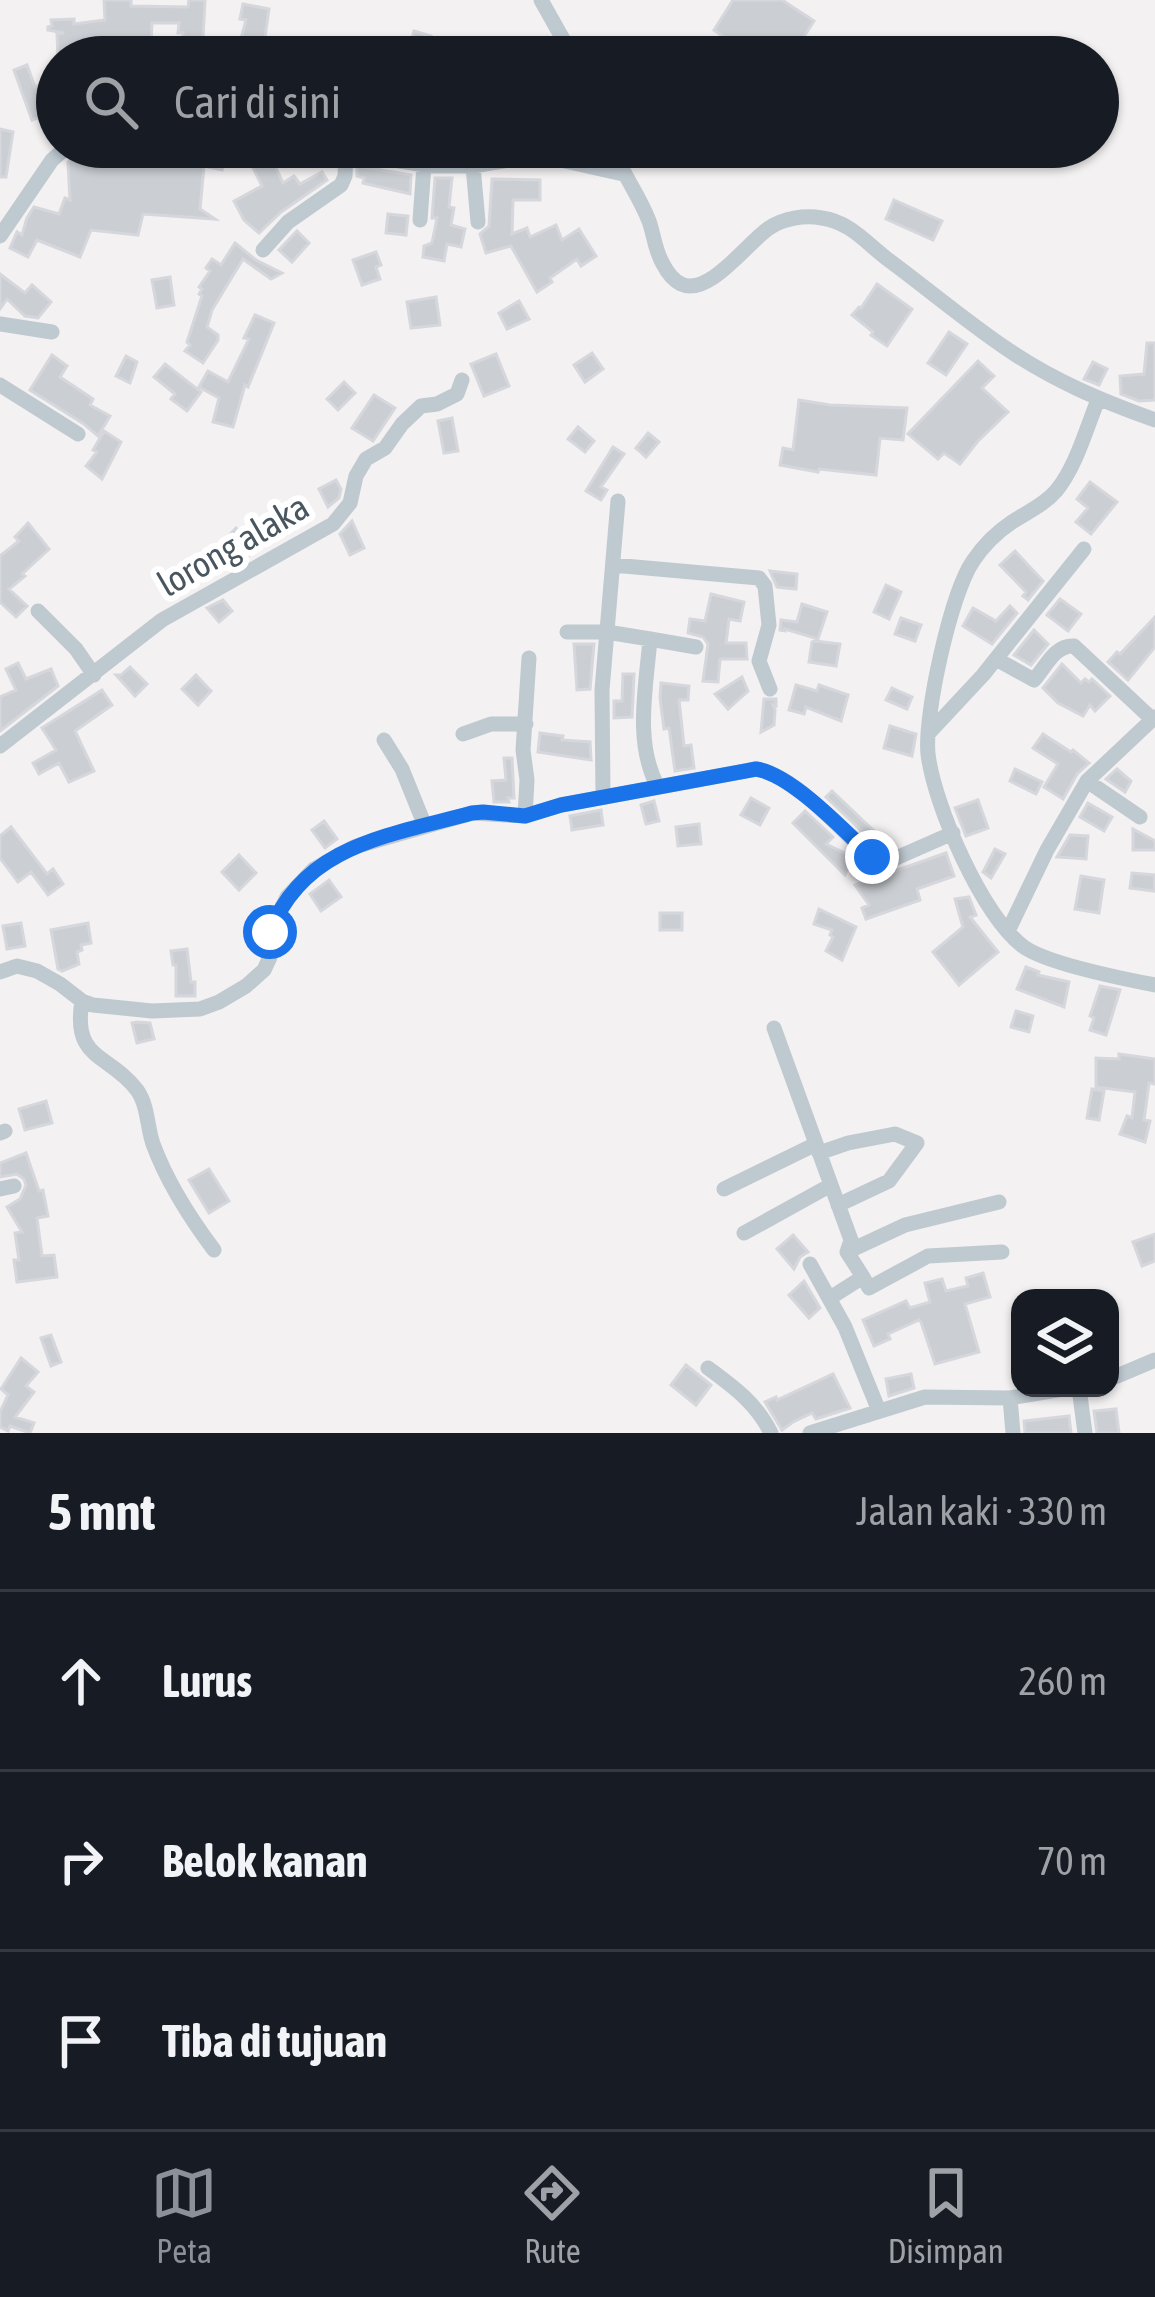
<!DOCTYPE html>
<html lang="id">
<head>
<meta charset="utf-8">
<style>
	body { margin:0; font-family:"Asap Condensed",sans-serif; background:#242831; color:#f1f3f6 }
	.controls { position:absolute; right:36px; bottom:36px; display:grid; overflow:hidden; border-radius:24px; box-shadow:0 3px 9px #0004 }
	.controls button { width:108px; height:108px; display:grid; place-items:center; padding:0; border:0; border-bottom:3px solid #363941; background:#171b24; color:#f1f3f6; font:60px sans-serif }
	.stop { position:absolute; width:36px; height:36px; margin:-27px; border:9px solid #1a73e8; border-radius:50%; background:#fff }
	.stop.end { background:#1a73e8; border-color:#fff; box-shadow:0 3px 12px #0008 }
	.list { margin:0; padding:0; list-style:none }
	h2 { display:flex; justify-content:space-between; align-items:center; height:156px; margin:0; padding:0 48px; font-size:51px }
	h2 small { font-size:39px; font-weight:400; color:#9ea1a6 }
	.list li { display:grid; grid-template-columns:78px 1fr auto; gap:36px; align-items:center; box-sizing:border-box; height:180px; padding:0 48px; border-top:3px solid #363941 }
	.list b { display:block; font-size:45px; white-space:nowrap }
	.list em { font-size:39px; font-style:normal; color:#9ea1a6 }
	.icon { flex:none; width:66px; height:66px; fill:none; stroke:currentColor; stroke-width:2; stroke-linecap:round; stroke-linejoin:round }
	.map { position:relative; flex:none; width:1155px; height:1433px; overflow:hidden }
	.search { position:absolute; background:#171b24; box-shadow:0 3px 9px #0004; left:36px; right:36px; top:36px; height:132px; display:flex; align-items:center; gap:30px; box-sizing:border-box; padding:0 42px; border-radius:66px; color:#9ea1a6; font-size:45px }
	.sheet { height:696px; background:#171b24 }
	nav { display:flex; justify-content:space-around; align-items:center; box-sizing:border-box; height:168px; border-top:3px solid #363941; background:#171b24; font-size:33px; color:#9ea1a6 }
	nav a { display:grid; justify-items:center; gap:6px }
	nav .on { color:#8c9099 }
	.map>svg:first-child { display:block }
</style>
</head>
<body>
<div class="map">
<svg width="1155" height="1433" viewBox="0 0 1155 1433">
	<rect width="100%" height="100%" fill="#f3f1f1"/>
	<path fill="#cbced3" stroke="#d5d7dc" stroke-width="3" d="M104,0H131V6L188,7L189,0H205L202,57H182L183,33H178L179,23H152L151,44H161L160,56L136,55L137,46L106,47V57H58L57,34L64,33L48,30V27L52,26L51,20L74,19V24L105,20Z
		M733,0H782L814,21L791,57H723L731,42L714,30Z
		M243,4L269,9L262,57H236L246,20L240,19Z
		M414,31L431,36L424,57H406Z
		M27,65L35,87L44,84L54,112L32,120L14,70Z
		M0,129L13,132L6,177H0Z
		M95,147H228L222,170L204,166L200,209L215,219L143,214L138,235L91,230L80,257L37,240L28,257L10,248L17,232L22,235L27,218L34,207L59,214L65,198L70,200L68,162L77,153L95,154Z
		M269,153L283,183L294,176L300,184L322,172L327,180L281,212L259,233L244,220L234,201L262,186L250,162Z
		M357,166L411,175L410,194L363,183L364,178L357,176Z
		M435,178H452L449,207L454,208L451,225L465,229L461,247L447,244L444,261L423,257L424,246L432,243L437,218H432Z
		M492,179L540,180V200H513L512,234L527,228L530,237L556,225L562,240L579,229L596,256L581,266L577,259L550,278L552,282L537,292L511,246L486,253L480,234L489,226Z
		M894,200L942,221L933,240L886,219Z
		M388,214L408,216L406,235L386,233Z
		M297,231L309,243L292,262L279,250Z
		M235,243L256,260L282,273L271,279L243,259L212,310L207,327L218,335V340L203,363L185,351L190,345L187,342L202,296L199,294L202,289L199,287L210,271L206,268L212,259L221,265Z
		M376,252L381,265L376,267L380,279L362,285L353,260Z
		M0,274L25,293L32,285L51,302L38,318L25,316L7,299L0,309Z
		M170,277L174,305L157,308L152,280Z
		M877,284L912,309L887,346L871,335L873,332L852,315L859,307L861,308Z
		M436,297L440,325L411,328L407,302Z
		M519,301L529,319L507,329L499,313Z
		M255,315L274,323L248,387L245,385L233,427L213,422L219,398L199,387L208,371L228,382L249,339L244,338Z
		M949,332L967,344L946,375L928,363Z
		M1147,343H1155V400L1139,401L1121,394L1120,376L1144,374Z
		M592,353L603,369L585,382L574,365Z
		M496,354L509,386L484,396L471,364Z
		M52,355L67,366L60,377L93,399L90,405L110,416L98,436L84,424L30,390Z
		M126,356L137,362L130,383L116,376Z
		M978,361L994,376L982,388L1008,412L978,441L960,464L944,453L938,459L908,434Z
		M1093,362L1107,369L1099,385L1084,379Z
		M165,364L201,392L187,411L171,399L175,394L154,377Z
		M344,382L355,393L338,410L327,399Z
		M374,395L395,408L373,441L352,428Z
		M799,400L830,405L907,408L903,440L880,438L876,475L819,469L818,472L780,465L783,448L793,450Z
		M452,418L458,451L444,453L438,421Z
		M578,427L594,441L585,452L568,439Z
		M104,431L121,442L102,479L86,466L97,452L93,450Z
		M648,433L659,442L646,457L636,448Z
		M613,447L624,454L601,487L607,490L601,500L586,491Z
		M336,480L341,489L339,498L328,507L319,489Z
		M1090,482L1117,502L1091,534L1076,522L1088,508L1077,499Z
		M352,521L364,548L350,555L340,534Z
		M28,523L49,549L22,574L25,576L9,589L27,606L16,617L0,602V556L19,541L15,537Z
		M236,528L258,549L237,564L218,547Z
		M1015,551L1043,581L1028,600L1023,596L1026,592L1000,565Z
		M770,571L797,574L796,589L777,587Z
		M886,585L901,592L889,619L874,612Z
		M711,594L744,602L740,621L729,619L726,643H746L747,659H720L718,682L703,681L708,644L703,637L688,633L690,619L705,621Z
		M1060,599L1081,614L1068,631L1047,615Z
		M223,600L232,611L219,622L207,608Z
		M802,604L827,612L818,639L785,629V631L780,630L781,620L797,622Z
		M1010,606L1017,613L992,644L963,626L973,608L996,621Z
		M1155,617V647L1128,680L1108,662L1117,652L1120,654Z
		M901,618L921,625L915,641L895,634Z
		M1034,630L1048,644L1031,665L1014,655Z
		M815,641L840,644L836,666L809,662L812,642Z
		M574,644H594L590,689L577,690Z
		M18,663L26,679L51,669L58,686L0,731V697L16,690L6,669Z
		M1062,664L1081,683L1085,679L1089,682L1092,679L1110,696L1095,711L1090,705L1083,716L1058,703L1043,688Z
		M130,667L147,684L135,696L116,675H121Z
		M623,674H634L632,717L614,718V701H622Z
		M196,675L211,691L198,705L182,689Z
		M742,677L748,691L728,709L715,694Z
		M661,683L689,686L688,700H679L684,746L691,745L694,768L675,771L669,728L664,729L660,698Z
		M796,685L817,691L819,685L848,695L841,721L806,707L804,714L789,710Z
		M892,688L912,697L907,709L886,700Z
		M102,690L112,705L75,731L94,771L69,782L59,763L39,774L33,763L56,750L42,728Z
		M764,699H776V706L773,705L775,710L774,725L761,732Z
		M890,726L916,734L912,756L884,748Z
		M540,733L563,736L562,740L590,742L591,760L538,752Z
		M1043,734L1071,752L1073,750L1089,763L1077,774L1063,799L1044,787L1058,764L1033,748Z
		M504,758H512L514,798H508L509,802H494L492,781L506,780Z
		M1015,769L1042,782L1036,794L1010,781Z
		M1117,769L1131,781L1125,792L1106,779Z
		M832,791L874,831L868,837L826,797Z
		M751,798L769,808L760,825L741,815Z
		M978,800L988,828L966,836L955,808Z
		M654,801L659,821L646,824L641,805Z
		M1088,803L1112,817L1104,831L1080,817Z
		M601,810L603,825L572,830L570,816Z
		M805,811L833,837L826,844L853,857L845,875L793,823Z
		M324,821L337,839L325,848L312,830Z
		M699,824L701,844L678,846L676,827Z
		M11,827L47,874L53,869L63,884L48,895L31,872L18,882L0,858V836Z
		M1133,829L1155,841V850H1133Z
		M1070,835L1088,836L1086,859L1057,857Z
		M995,849L1005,854L991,878L983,872Z
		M946,853L954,876L917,889L920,900L866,919L862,908L869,905L855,885Z
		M239,855L256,873L239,890L222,872Z
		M1132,873L1155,875L1154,891L1130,888Z
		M1081,876L1104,880L1099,913L1075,909Z
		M329,880L341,897L321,911L310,894Z
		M969,897L976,915L970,917L998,952L959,985L933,952L963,927L955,899Z
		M819,909L856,927L842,960L826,951L833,937L830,935L832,930L814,924Z
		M660,913H682V930H660Z
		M21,923L25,946L7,949L3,926Z
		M88,923L91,943L81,945L82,950L77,952L79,964L62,971L58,969L51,930Z
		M187,949L191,982H195V996H176V965H173L171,951Z
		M1026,967L1039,972L1038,975L1069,982L1064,1007L1017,989Z
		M1100,986L1120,990L1106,1035L1090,1030L1094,1018L1090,1016Z
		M1016,1011L1033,1016L1029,1032L1011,1027Z
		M137,1022L150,1023L154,1039L137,1043L132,1023Z
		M1119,1054L1155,1059V1084L1149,1083L1144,1120L1150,1121L1145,1142L1120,1134L1127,1116L1132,1118L1135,1092L1096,1087V1058L1119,1059Z
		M1092,1089L1104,1091L1099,1120L1087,1118Z
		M46,1101L52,1123L25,1130L19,1109Z
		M26,1153L39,1191L43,1190L48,1216L37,1218L42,1256L54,1255L57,1277L17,1282L14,1260H19L15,1233L22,1232L7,1207L20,1199L26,1185L24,1179L17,1174L0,1177V1163Z
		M209,1169L229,1201L209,1213L189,1180Z
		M1155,1234V1261L1142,1266L1133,1242Z
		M793,1235L808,1252L800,1257L794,1269L777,1249Z
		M983,1273L990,1297L965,1304L979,1352L935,1364L921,1322L919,1320L888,1334L890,1339L874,1346L863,1320L906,1301L910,1308L930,1302L925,1283L942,1279L946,1291L968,1286L966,1278Z
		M804,1281L820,1308L809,1318L789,1295Z
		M51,1335L61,1362L51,1366L41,1338Z
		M21,1358L38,1372L26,1386L34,1392L15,1417L34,1423L30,1433L10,1426L8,1431L0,1427V1412L8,1395L1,1389Z
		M686,1365L711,1385L696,1405L671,1385Z
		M833,1374L850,1408L816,1419L812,1413L793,1422L782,1430L765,1402L776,1397L777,1400Z
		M911,1374L914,1388L889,1396L886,1379Z
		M1116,1409L1119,1433H1097L1094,1411Z
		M1069,1416L1071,1433H1025L1024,1421Z"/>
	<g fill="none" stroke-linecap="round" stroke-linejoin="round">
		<path stroke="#bfc9d0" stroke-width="15" d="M541,0L573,57
			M313,147L431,166H473L528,157H547L623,174
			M612,147C622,173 639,195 649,221C654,235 655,251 663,264C667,272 673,280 681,284C709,297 747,243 769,228C784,218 804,215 822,218C851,222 868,245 890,261C929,290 967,322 1007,349C1054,381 1102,401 1155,420
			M473,166L478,222
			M420,220L424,165
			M0,236L52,160L67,147
			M263,250L288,222L341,185L345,176L346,153
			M0,324L52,332
			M0,385L78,434
			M1098,400C1086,429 1076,467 1056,491C1044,505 1027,512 1012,522C997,532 983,546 973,561C951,593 924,715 928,754C934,805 983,918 1024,947C1048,964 1124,979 1155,985
			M613,565L759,578L765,586L769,625L759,661L770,689
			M38,611L76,649L94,675
			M567,632H607L650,639C646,688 634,743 658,787
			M650,639L696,647
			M996,659L1034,680C1046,667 1054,645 1074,646L1153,720
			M463,734L491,724H526
			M928,734L983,675L1084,549
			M384,740L402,769L425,826
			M0,746L162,620L333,524L350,503L356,476L366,459L385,448L402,424L421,406L437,404L457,394L462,380
			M1087,781L1140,817
			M603,797L602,690L618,501
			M525,816L527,780L523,750L529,658
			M1008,931L1047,850L1087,781L1155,717
			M0,972L17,966L37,971L60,984L82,1001L93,1005L152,1011L200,1009L219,1002L246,986L264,970L270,957V931L287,897L314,869L354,847L472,813L525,816L561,805L756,769C799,776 845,837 879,863L887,862L953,833
			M82,1001C72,1061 109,1053 137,1090C148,1105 147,1127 153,1144C167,1182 190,1218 214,1250
			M774,1028L851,1240L847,1252L863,1277L830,1298
			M0,1133L5,1131
			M819,1153L848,1143L895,1134L917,1143L889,1181L838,1205
			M0,1189L14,1186
			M724,1189L816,1144
			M744,1233L831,1185
			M847,1252L905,1225L999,1202
			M810,1264L845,1327L879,1411
			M863,1277L869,1288L928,1256L1002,1252
			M708,1368C734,1387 757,1404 771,1433
			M1110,1379L1155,1360
			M1079,1388L1085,1433
			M1010,1398L1013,1433
			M810,1433L925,1397L1010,1398L1069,1388"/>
	</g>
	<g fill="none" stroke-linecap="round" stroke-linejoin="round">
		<path stroke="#1a73e8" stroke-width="15" d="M270,932C304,844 392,835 472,813L483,812L525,816L561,805L756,769C791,774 845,831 872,857"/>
	</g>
	<g text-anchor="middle" stroke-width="12" stroke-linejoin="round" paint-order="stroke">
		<g font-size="36" fill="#49555f" stroke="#fff">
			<text transform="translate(233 545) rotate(-30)" y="13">lorong alaka</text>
		</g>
	</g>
</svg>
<div class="controls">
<button><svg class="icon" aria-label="layers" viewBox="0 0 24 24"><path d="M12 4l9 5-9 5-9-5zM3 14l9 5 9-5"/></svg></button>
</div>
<div class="stop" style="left:270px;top:932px"></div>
<div class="stop end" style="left:872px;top:857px"></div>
<div class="search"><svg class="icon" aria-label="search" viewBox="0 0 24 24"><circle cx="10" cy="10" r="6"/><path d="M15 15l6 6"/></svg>Cari di sini</div>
</div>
<section class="sheet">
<h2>5 mnt<small>Jalan kaki · 330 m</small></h2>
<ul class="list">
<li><svg class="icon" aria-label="ahead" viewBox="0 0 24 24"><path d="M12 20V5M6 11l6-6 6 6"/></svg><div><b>Lurus</b></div><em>260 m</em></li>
<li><svg class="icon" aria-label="right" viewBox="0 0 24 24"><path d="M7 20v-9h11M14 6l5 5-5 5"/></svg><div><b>Belok kanan</b></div><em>70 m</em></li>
<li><svg class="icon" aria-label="arrive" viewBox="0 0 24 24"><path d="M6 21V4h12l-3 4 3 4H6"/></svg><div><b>Tiba di tujuan</b></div></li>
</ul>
</section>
<nav>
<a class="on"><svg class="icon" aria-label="map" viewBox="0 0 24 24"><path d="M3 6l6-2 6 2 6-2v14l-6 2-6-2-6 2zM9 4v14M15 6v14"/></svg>Peta</a>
<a><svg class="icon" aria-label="directions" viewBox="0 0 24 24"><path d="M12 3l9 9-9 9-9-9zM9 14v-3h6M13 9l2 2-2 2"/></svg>Rute</a>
<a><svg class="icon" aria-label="saved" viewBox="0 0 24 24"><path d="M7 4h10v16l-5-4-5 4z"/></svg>Disimpan</a>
</nav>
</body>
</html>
